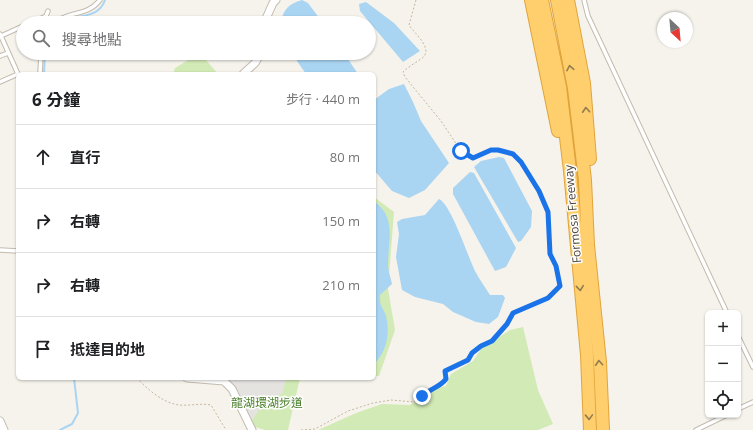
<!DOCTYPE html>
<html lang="zh-TW">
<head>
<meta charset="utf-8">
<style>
	body { margin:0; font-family:"Open Sans","Noto Sans TC",sans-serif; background:#f6f6f6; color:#202124 }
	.controls { position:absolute; right:12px; bottom:12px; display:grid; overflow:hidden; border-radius:6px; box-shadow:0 1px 3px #0004 }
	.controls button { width:36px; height:36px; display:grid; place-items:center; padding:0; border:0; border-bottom:1px solid #e0e0e0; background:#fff; color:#202124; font:20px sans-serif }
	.compass { position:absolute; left:657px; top:12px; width:36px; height:36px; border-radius:50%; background:#fff; box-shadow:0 1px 3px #0004; rotate:154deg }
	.stop { position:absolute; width:12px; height:12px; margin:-9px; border:3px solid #1a73e8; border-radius:50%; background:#fff }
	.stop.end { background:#1a73e8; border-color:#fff; box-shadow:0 1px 4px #0008 }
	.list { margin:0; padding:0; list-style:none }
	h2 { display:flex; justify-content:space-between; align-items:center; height:52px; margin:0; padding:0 16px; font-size:17px }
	h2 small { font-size:13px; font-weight:400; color:#757577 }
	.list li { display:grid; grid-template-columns:26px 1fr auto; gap:12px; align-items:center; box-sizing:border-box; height:64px; padding:0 16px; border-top:1px solid #e0e0e0 }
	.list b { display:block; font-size:15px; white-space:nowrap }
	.list em { font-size:13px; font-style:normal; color:#757577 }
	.icon { flex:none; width:22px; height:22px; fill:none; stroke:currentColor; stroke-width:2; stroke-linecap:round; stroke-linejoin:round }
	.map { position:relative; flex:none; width:753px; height:430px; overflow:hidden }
	.search { position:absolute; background:#fff; box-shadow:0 1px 3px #0004; left:16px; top:16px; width:360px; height:44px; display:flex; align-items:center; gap:10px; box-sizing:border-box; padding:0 14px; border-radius:22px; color:#757577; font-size:15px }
	.panel { position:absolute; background:#fff; box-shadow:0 1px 3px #0004; left:16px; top:72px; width:360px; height:308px; border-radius:6px }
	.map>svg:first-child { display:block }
</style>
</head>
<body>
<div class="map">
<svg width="753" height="430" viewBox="0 0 753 430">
	<rect width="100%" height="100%" fill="#f6f3ec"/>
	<path fill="#d2eab5" d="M200,53L218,74H173L175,68Z
		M374,197L394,212L388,289L395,330L379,376H374Z
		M523,327L538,390L553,424L538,430H318L356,413L382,404L410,405L434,389L446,386L451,374L473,361L481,349L510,330Z
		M226,378H300L288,430H265L248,425Z"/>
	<path fill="#e5e3e0" d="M286,378L282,394L263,399L258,412L252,420L228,379Z"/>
	<path fill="#a9d4f2" d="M302,0L308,3L323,23H281C283,9 289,4 302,0Z
		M366,2L394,23L420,51L403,62L360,11L359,4Z
		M300,53H344L358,74H306L297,61Z
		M404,84L413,102L421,121L449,163L425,190L409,198L392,191L374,170V100L389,89Z
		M499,157L504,158L532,211L531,227L521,241L518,242L474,167L481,161Z
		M470,172L474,173L516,248L506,267L495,271L453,194V188Z
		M439,199C451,204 468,257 475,271C479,279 485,287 490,295H503L505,298L498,317L489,324L476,322L453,312L443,304L415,297L402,290L396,257L399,234L397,222L402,219L425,215Z
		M374,201C397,218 388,240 388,265C388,271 391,278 392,284L380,295C379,306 383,307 386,316C390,333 387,352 374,364Z"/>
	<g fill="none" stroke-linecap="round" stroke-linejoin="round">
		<path stroke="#a9d4f2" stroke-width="2" d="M62,23C78,13 98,20 105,0
			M44,74L45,53
			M60,430L72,424L78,413L74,378"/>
		<defs>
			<path id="lane" d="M584,0L588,16L727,313
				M32,23L46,16L48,11
				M54,23C69,10 87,17 100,0
				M0,34L18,74
				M1,36L23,26
				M0,56L8,53
				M40,74L41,53
				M0,82L18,74
				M0,250L18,251
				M738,336L753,367
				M738,409L753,402
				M696,430L727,415"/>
			<path id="street" d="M264,23L273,3L276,0
				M243,74L255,63L261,53
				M187,378L224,381L232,389L252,430
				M0,421L4,430"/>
			<path id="highway" d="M531,0L558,131
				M542,0L560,87L570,171L587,355L590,430
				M557,0L574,88L585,180L588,245L600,362L603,430
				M568,0L584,83L590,159"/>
		</defs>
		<use href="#lane" stroke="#c2bbae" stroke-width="5.5"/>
		<use href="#street" stroke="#c2bbae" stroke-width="9"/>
		<use href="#highway" stroke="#e0a43c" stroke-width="14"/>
		<path stroke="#c4b79f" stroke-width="1" stroke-dasharray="2 2" stroke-linecap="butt" d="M137,378C147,389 163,403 179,405C190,406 200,403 211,405L226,430
			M301,430L315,429L348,411L373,403L391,400L414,402C423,395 440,386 446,379L445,371L468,360L472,353L481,346L492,341L507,324L513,313L548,298L560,286L556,266L550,254L548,212L539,191L521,162L513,154L498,150H491L473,158L461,151L441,121L405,77L403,72C408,67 415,63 421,59C435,50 415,34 409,25L416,0"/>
		<use href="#lane" stroke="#fff" stroke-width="3.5"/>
		<use href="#street" stroke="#fff" stroke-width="7"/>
		<use href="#highway" stroke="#ffcf6e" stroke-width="12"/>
	</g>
	<defs><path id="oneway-chevron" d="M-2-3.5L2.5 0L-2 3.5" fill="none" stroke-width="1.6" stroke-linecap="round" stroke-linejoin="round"/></defs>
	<g stroke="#937c4e">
		<use href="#oneway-chevron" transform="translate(570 68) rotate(-101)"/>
		<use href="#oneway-chevron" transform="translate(586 110) rotate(-94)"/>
		<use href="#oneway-chevron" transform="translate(580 288) rotate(84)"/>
		<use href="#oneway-chevron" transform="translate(599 363) rotate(-94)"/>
		<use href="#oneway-chevron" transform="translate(589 417) rotate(88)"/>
	</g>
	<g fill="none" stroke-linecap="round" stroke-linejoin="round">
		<path stroke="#1a73e8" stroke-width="5" d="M422,396C430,389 440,387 446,379L445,371L468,360L472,353L481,346L492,341L507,324L513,313L548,298L560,286L556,266L550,254L548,212L539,191L521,162L513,154L498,150H491L473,158L461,151"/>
	</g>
	<g text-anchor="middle" stroke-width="3" stroke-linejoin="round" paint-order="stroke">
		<g font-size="12" fill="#4b4439" stroke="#fff">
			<text transform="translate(573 214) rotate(-95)" y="4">Formosa Freeway</text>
		</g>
		<g font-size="12" fill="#4a7f2a" stroke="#fff">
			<text x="267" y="407">龍湖環湖步道</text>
		</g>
	</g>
</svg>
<div class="controls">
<button>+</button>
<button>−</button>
<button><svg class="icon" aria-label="locate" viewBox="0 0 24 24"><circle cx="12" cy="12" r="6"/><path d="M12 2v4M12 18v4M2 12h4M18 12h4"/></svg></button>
</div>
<svg class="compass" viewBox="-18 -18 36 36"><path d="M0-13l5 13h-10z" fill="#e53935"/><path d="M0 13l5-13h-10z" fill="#757577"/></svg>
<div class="stop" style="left:461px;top:151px"></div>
<div class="stop end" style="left:422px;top:396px"></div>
<div class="search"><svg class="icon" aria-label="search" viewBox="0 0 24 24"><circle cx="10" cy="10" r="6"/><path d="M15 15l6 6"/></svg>搜尋地點</div>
<section class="panel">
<h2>6 分鐘<small>步行 · 440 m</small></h2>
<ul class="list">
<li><svg class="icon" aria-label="ahead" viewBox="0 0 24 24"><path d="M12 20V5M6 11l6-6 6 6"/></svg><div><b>直行</b></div><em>80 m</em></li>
<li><svg class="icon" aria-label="right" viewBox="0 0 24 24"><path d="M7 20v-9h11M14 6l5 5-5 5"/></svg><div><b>右轉</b></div><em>150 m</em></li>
<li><svg class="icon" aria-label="right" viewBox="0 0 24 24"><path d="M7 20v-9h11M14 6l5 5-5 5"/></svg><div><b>右轉</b></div><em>210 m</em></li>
<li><svg class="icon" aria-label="arrive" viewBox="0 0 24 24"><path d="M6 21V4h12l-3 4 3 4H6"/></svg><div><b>抵達目的地</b></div></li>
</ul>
</section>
</div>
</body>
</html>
